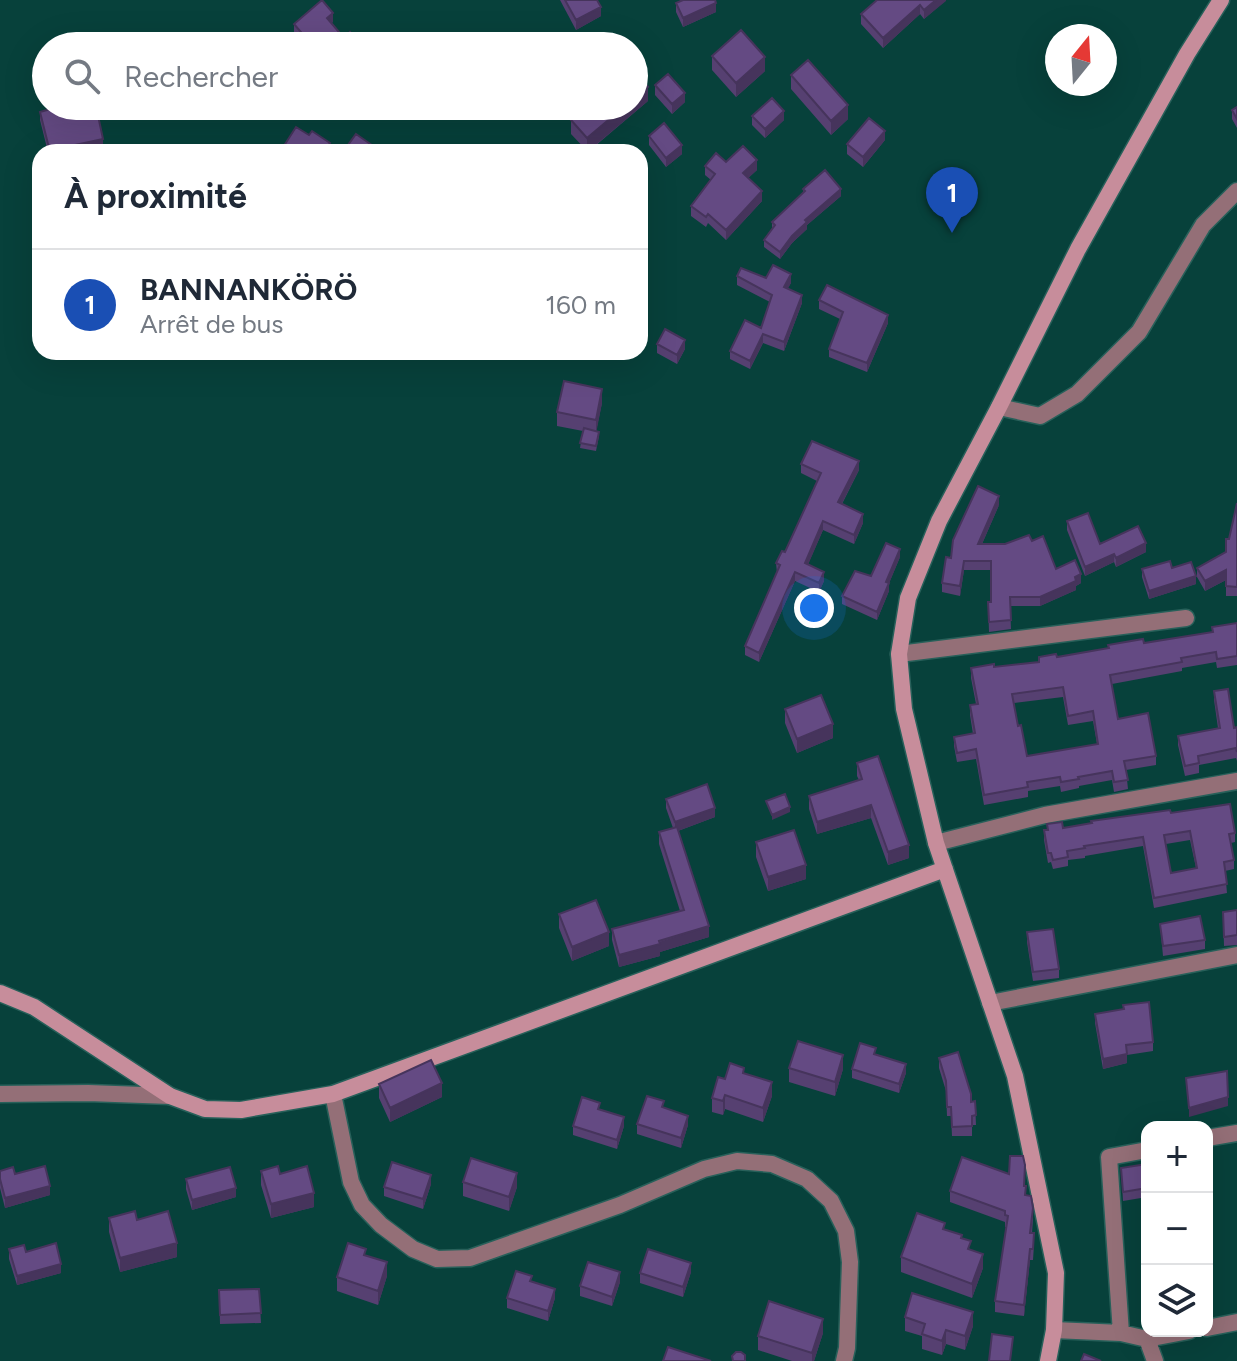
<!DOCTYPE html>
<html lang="fr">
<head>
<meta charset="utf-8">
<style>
	body { margin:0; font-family:Figtree,sans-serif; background:#f2f2f3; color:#1f2937 }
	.controls { position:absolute; right:24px; bottom:24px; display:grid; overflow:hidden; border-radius:16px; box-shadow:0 8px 32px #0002 }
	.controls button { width:72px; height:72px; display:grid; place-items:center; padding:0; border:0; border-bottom:2px solid #e0e1e3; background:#fff; color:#1f2937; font:40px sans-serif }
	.compass { position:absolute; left:1045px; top:24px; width:72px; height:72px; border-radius:50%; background:#fff; box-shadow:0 8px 32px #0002; rotate:18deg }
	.you { position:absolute; left:814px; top:608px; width:28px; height:28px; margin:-20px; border:6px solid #fff; border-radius:50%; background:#1a73e8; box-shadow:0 0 0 12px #1a73e833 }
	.badge { display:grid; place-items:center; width:52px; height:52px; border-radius:50%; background:#0f766e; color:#fff; font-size:26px; font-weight:700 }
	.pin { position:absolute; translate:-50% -66px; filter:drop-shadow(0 2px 4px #0008) }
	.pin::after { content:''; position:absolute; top:42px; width:28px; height:24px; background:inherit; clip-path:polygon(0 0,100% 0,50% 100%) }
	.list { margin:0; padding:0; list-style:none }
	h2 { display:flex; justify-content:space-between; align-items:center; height:104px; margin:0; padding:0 32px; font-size:34px }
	h2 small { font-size:26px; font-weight:400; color:#747a83 }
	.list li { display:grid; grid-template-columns:52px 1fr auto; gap:24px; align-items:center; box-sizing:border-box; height:112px; padding:0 32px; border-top:2px solid #e0e1e3 }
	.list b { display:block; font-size:30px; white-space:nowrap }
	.list p { margin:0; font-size:26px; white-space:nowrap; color:#747a83 }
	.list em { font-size:26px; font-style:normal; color:#747a83 }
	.icon { flex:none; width:44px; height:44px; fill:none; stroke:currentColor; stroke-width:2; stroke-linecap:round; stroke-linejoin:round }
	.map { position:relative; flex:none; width:1237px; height:1361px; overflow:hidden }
	.search { position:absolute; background:#fff; box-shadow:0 8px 32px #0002; left:32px; top:32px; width:616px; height:88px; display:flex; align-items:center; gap:20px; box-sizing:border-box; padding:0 28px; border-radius:44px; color:#747a83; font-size:30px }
	.panel { position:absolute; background:#fff; box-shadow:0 8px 32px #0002; left:32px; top:144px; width:616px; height:216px; border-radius:24px }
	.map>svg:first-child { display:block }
</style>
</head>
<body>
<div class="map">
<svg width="1237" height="1361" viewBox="0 0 1237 1361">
	<rect width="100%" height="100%" fill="#07413b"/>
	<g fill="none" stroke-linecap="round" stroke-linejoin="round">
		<defs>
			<path id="minor" d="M999,407L1040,416L1077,394L1139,332L1203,225L1237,191
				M899,654L1186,618
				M936,843L1045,815L1237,781
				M990,1003L1237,955
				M0,1094L88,1093L170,1096
				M333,1094L351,1182L362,1205L381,1225L413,1249L437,1259L470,1258L620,1205L704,1169L737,1161L772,1164L807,1179L831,1201L846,1231L850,1262L847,1348L844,1361
				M1207,1138L1237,1133
				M1207,1328L1237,1322
				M1054,1330L1121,1333L1147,1339L1189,1331
				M1121,1333L1109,1157L1147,1150
				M1147,1339L1155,1361"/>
			<path id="secondary" d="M0,993L34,1007L170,1096L205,1109L241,1110L333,1094L945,869
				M1048,1361L1054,1330L1056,1273L1015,1076L936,843L904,709L899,654L908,598L939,521L999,407L1078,249L1187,54L1221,0"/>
		</defs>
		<use href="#minor" stroke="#28605a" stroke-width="19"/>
		<use href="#secondary" stroke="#28605a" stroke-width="19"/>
		<use href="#minor" stroke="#946f77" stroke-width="16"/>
		<use href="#secondary" stroke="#c78d9b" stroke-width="16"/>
	</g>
	<path fill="#564071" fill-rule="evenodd" d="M560,0H597L601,16L576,30Z
		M680,0H715L716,12L683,27L676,12V3L680,1Z
		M946,0L924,19L920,14L883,48L861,24V14Z
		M333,22L331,23L344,38L361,46H311L309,43L305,46L294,34V24Z
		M712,56L765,71L736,97L712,70Z
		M791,75L848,119L831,135L791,89Z
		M655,85L685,102L672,114L655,95Z
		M648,101L588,152L571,134V120Z
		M1237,107V128L1232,119V110Z
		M40,112L103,148L83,152H48L40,120Z
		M752,116L784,120L765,138L752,125Z
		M649,136L682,154L666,167L649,145Z
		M885,140L863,167L847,154V144Z
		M726,162L757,170L748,178L762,201L726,240L708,223L706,227L691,216V206L711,180L705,175V166Z
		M803,189L841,196L807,225V229L792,243L780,259L764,247V240L772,229V222L803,194Z
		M737,276L766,278L791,283L787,289L802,303L784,351L763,343L750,369L730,359V351L761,328L770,302L737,285Z
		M819,300L888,323L867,372L829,357V349L840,319L819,309Z
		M657,344L685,349L677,364L657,353Z
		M602,403L596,431L599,436L596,451L580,448L583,431L557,426V412Z
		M801,464L859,470L842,504L863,523L854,544L823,530L808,564L824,581L819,592L795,581L759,662L745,655V646L777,573L776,563L785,552L817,481L801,473Z
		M1237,503V596H1226V580L1205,591L1197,577V568L1226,552Z
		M999,505L982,544H1005L1032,541L1056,569L1081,583L1076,586V590L1040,606H1010L1011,629L989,632L988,602H991V570H964L960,596L942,592V583L951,558Z
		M1067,521L1100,544L1146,552L1116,567L1114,562L1085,576L1067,530Z
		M900,557L889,583V591L877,620L842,604V596Z
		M1172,568L1196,584L1149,599L1142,577V569Z
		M1237,623V665L1217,668L1216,662L1182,668V671L1112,684L1118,719L1156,756V765L1126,770L1128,789L1114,792L1112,780L1079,786V788L1061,792L1060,786L1028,791V797L984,805L976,759L957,762L954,746V737L973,734L970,715V705L976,704L971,678V668L994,667L1039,662L1057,657L1212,632V627ZM1063,697L1068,725L1093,721L1097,744L1027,756L1018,726L1014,703Z
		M1214,691L1234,728L1237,727V761L1236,758L1199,765V773L1185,776L1178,745V736L1218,728L1214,700Z
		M785,709L833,738L797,753L785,723Z
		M857,763L909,858L888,865L871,818L817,834L809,809V796L859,780L857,776Z
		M666,799L715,817L678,831L709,937L660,952V956L619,967L612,940V929L680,911L659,844V832L673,828L666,808Z
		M1171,813L1235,833V842L1231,843L1234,860V869L1225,871L1227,893L1154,908L1143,846L1085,856V858L1068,860V866L1053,869L1051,862L1048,863L1044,840V830H1047V824L1063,828ZM1190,840L1196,868L1171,873L1166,844Z
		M756,842L806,879L768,891L756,857Z
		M1237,910V945L1224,946L1223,912Z
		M559,914L609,946L572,961L559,928Z
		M1160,924L1205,940V949L1163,956Z
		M1027,932L1059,969V978L1033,981L1027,942Z
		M1123,1005L1153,1042V1051L1127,1055V1063L1103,1069L1095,1023V1014L1123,1010Z
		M939,1058L971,1102L975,1101L976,1125H972V1136H952L951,1116H947L946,1091L939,1068Z
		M789,1068L843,1069L835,1096L789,1082Z
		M852,1069L906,1073L899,1093L852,1078Z
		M744,1074L772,1096L763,1122L725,1109L723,1115L712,1112V1098L725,1079Z
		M379,1084L442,1097L390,1122L379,1098Z
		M664,1108L688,1125L681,1148L637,1134V1124Z
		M600,1109L624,1126L617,1149L573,1135V1126Z
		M1147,1164V1197L1123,1201L1121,1168Z
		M0,1171L15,1174L50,1195L5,1208L0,1188Z
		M261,1171L280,1174L314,1207L271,1218L261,1185Z
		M1009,1174L1025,1186L1026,1195L1033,1219L1032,1233L1034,1245L1033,1260H1030L1024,1316L995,1312V1301L1006,1227H1005V1222L950,1202V1191Z
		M186,1179L236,1197L192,1210L186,1189Z
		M463,1182L517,1187L509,1211L463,1196Z
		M431,1184L423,1209L384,1196V1187Z
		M109,1218L137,1220L177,1257L120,1272L109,1232Z
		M945,1229L962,1238L983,1268L972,1298L901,1272V1257Z
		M9,1249L26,1252L61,1273L17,1285L9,1259Z
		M691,1272L683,1297L640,1283V1273Z
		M387,1276L378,1305L337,1291V1277Z
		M620,1282L612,1306L580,1296V1286Z
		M259,1289L261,1323L220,1324L219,1290Z
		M507,1298H555L548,1321L507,1308Z
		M905,1317L973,1326L965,1350L946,1344L942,1355L922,1349V1336L905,1331Z
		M823,1333L814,1361H792L758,1350V1336Z"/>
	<path fill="#46345c" d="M936,0H946V1L924,19V10Z
		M716,3V12L683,27V18Z
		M920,5V14L883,48V38Z
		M601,7V16L576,30V20Z
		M333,13V22L327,27V18Z
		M309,34V43L305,46V37Z
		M765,57V71L736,97V83Z
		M648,87V101L587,152V138L625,106H634V99Z
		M685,93V102L672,114V104Z
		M848,105V119L831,135V121Z
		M784,111V120L765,138V129Z
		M885,131V140L863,167V157Z
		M103,139V148L83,152H69L70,146Z
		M330,143V152H324Z
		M682,145V154L666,167V158Z
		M757,160V170L743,183V173Z
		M841,189V196L807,225V229L792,243L780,259V252L805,220Z
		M762,191V201L726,240V230Z
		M791,274V283L784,296V287Z
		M802,295V303L784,351V342Z
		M888,315V323L867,372V363Z
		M763,334V343L750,369V361Z
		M685,340V349L677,364V355Z
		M602,389V403L596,434V420Z
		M859,461V470L838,511V502Z
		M999,496V505L978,553V544Z
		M863,514V523L854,544V535Z
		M823,521V530L805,572V563Z
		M1146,543V552L1116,567V558Z
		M900,549V557L888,586L889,583V591L877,620V612L886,582Z
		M1114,554V562L1085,576V567Z
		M964,561V570L960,596V586Z
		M1226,570V580L1205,591V581Z
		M795,572V581L759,662V653Z
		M824,572V581L819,592V583Z
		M1081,574V583L1076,586V590L1040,606V597Z
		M1196,576V584L1149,599V591Z
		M833,724V738L797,753V739Z
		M871,805V818L817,834V822Z
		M790,807V812L772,820V815Z
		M715,808V817L675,832V822Z
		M909,845V858L888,865V852Z
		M806,865V879L768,891V877Z
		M709,926V937L660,952V956L619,967V955Z
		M609,932V946L572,961V947Z
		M1127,1054V1063L1103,1069V1059Z
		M843,1055V1069L835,1096V1082Z
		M906,1064V1073L899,1093V1084Z
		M772,1082V1096L763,1122V1108Z
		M442,1083V1097L390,1122V1108Z
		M725,1095V1109L723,1115V1101Z
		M1228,1097V1106L1189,1117V1108Z
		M688,1116V1125L681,1148V1138Z
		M624,1117V1126L617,1149V1140Z
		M517,1173V1187L509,1211V1197Z
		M431,1175V1184L423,1209V1199Z
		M50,1186V1195L5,1208V1198Z
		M236,1188V1197L192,1210V1200Z
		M314,1193V1207L271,1218V1204Z
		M177,1243V1257L120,1272V1258Z
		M1030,1249V1260L1024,1316V1305Z
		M983,1254V1268L972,1298V1284Z
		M387,1262V1276L378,1305V1291Z
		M691,1263V1272L683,1297V1287Z
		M61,1264V1273L17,1285V1276Z
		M620,1272V1282L612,1306V1297Z
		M555,1289V1298L548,1321V1311Z
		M973,1312V1326L965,1350V1336Z
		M823,1319V1333L814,1361H812V1353Z
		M946,1330V1344L942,1355V1341Z"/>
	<path fill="#644a83" stroke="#46345c" stroke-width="2" fill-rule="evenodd" d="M322,0L333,13L327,18L344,38L350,32L361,45L359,46H319L309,34L305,37L294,24Z
		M565,0H597L601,7L576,20Z
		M683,0H715L716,3L683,18L676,3Z
		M877,0H936L924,10L920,5L883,38L861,14Z
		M741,30L765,57L736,83L712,56Z
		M808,60L848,105L831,121L791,75Z
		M634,71L648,87L634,99Z
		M668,74L685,93L672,104L655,85Z
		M772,98L784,111L765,129L752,116Z
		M61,106H96L103,139L70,146L71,151L69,152H50L40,112Z
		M587,106H625L587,138L571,120Z
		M1237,107V119L1232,110Z
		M869,118L885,131L863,157L847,144Z
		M664,123L682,145L666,158L649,136Z
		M296,127L309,135L312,131L330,143L324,152H280Z
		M356,134L376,148L373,152H343Z
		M743,146L757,160L743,173L762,191L726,230L708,214L706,217L691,206L715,174L705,166L716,153L726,162Z
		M825,170L841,189L805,220L807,222L792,236L780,252L764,240L775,225L772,222L805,191L803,189Z
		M773,265L791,274L784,287L802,295L784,342L763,334L750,361L730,351L745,320L761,328L772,295L737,276L741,268L766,278Z
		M827,285L888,315L867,363L829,349L843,312L819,300Z
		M665,329L685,340L677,355L657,344Z
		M564,381L602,389L596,420L557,412Z
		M584,428L599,432L596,446L580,443Z
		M812,441L859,461L838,502L863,514L854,535L823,521L805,563L824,572L819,583L795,572L759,653L745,646L780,565L776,563L782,551L785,552L821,473L801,464Z
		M978,486L999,496L978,544H1005L1029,535L1032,541L1043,536L1056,569L1075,560L1081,574L1075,577L1076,581L1040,597H1010L1011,620L989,622L988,602H991V561H964L960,586L942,583L946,557L951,558L953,540Z
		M1237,503V587L1226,586V570L1205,581L1197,568L1226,552V539H1229Z
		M1088,513L1100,544L1138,526L1146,543L1116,558L1114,554L1085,567L1067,521Z
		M886,543L900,549L886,582L889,583L877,612L842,596L855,571L871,576Z
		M1170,561L1172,568L1191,562L1196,576L1149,591L1142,569Z
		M1237,623V656L1217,659L1216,652L1181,658L1182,662L1110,675L1118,719L1148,713L1156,756L1124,761L1128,780L1114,782L1112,771L1078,777L1079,779L1061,782L1060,777L1027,782L1028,787L984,795L976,749L957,753L954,737L975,733L970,705L978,704L971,668L994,664V667L1039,662V657L1056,654L1057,657L1109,648L1108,645L1143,639L1144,643L1213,632L1212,627ZM1063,687L1068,716L1093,711L1098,744L1027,756L1021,725L1018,726L1012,694Z
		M1228,689L1234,728L1237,727V752L1236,748L1198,756L1199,763L1185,766L1178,736L1220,728L1214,691Z
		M821,695L833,724L797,739L785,709Z
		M878,756L909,845L888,852L871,805L817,822L809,796L862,779L857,763Z
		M707,784L715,808L675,822L666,799Z
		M785,794L790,807L772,815L766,801Z
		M1230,804L1235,833L1229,834L1234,860L1224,862L1227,884L1154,898L1143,837L1084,846L1085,848L1067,851L1068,857L1053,860L1051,853H1048L1044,830H1048L1047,824L1062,822L1063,828L1092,823L1091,821L1170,810L1171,813ZM1190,831L1197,868L1171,873L1164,835Z
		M677,827L709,926L659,941L660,944L619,955L612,929L684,910L659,832Z
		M794,830L806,865L768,877L756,842Z
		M596,900L609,932L572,947L559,914Z
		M1237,910V935L1224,937L1223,912Z
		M1200,916L1205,940L1163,946L1160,924Z
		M1053,929L1059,969L1033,972L1027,932Z
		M1149,1002L1153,1042L1126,1045L1127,1054L1103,1059L1095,1014L1124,1009L1123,1005Z
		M798,1041L843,1055L835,1082L789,1068Z
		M860,1043L876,1048L874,1054L906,1064L899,1084L852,1069Z
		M958,1052L971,1094V1102L975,1101L976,1115L972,1116V1126L952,1127L951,1107H947L946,1081L939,1058Z
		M431,1060L442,1083L390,1108L379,1084Z
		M730,1063L744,1068L743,1073L772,1082L763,1108L725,1095L723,1101L712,1098L718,1077L725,1079Z
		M1227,1071L1228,1097L1189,1108L1186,1078Z
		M647,1096L664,1101L662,1107L688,1116L681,1138L637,1124Z
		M582,1097L600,1103L598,1109L624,1117L617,1140L573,1126Z
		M1010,1156H1023L1025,1165L1024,1186H1026L1025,1195L1031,1196L1033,1208L1030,1233H1034L1033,1249H1030L1024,1305L995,1301L1008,1216L1005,1215V1211L950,1191L962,1157L1009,1174Z
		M471,1158L517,1173L509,1197L463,1182Z
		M392,1162L431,1175L423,1199L384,1187Z
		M1147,1164V1188L1123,1192L1121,1168Z
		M45,1166L50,1186L5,1198L0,1179V1171L13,1167L15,1174Z
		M278,1166L280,1174L307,1166L314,1193L271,1204L261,1171Z
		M230,1167L236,1188L192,1200L186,1179Z
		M135,1211L137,1220L168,1211L177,1243L120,1258L109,1218Z
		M917,1213L945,1223L943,1229L962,1235L961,1238L971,1241L968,1249L983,1254L972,1284L901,1257Z
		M56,1243L61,1264L17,1276L9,1249L24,1245L26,1252Z
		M348,1243L366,1249L364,1255L387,1262L378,1291L337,1277Z
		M648,1249L691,1263L683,1287L640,1273Z
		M588,1262L620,1272L612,1297L580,1286Z
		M516,1271L532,1276L530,1281L555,1289L548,1311L507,1298Z
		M259,1289L261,1313L220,1315L219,1290Z
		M912,1293L973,1312L965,1336L946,1330L942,1341L922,1334L925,1324L905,1317Z
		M769,1301L823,1319L812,1353L758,1336Z
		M992,1334L1013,1337L1010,1361H989Z
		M668,1347L711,1361H663Z
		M736,1352H741L745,1355V1361H733L732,1356Z
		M1084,1354L1101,1361H1081Z"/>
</svg>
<div class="controls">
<button>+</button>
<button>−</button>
<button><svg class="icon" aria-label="layers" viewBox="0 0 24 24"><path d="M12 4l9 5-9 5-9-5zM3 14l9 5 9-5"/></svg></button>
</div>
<svg class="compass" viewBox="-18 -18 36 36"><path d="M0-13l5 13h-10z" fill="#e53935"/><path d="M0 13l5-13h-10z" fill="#747a83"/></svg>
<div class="you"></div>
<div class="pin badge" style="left:952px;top:233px;background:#1a4fb4">1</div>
<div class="search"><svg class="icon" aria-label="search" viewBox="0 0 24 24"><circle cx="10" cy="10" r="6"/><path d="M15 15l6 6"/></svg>Rechercher</div>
<section class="panel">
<h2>À proximité<small></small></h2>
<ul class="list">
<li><span class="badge" style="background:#1a4fb4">1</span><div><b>BANNANKÖRÖ</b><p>Arrêt de bus</p></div><em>160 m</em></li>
</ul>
</section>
</div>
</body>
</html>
